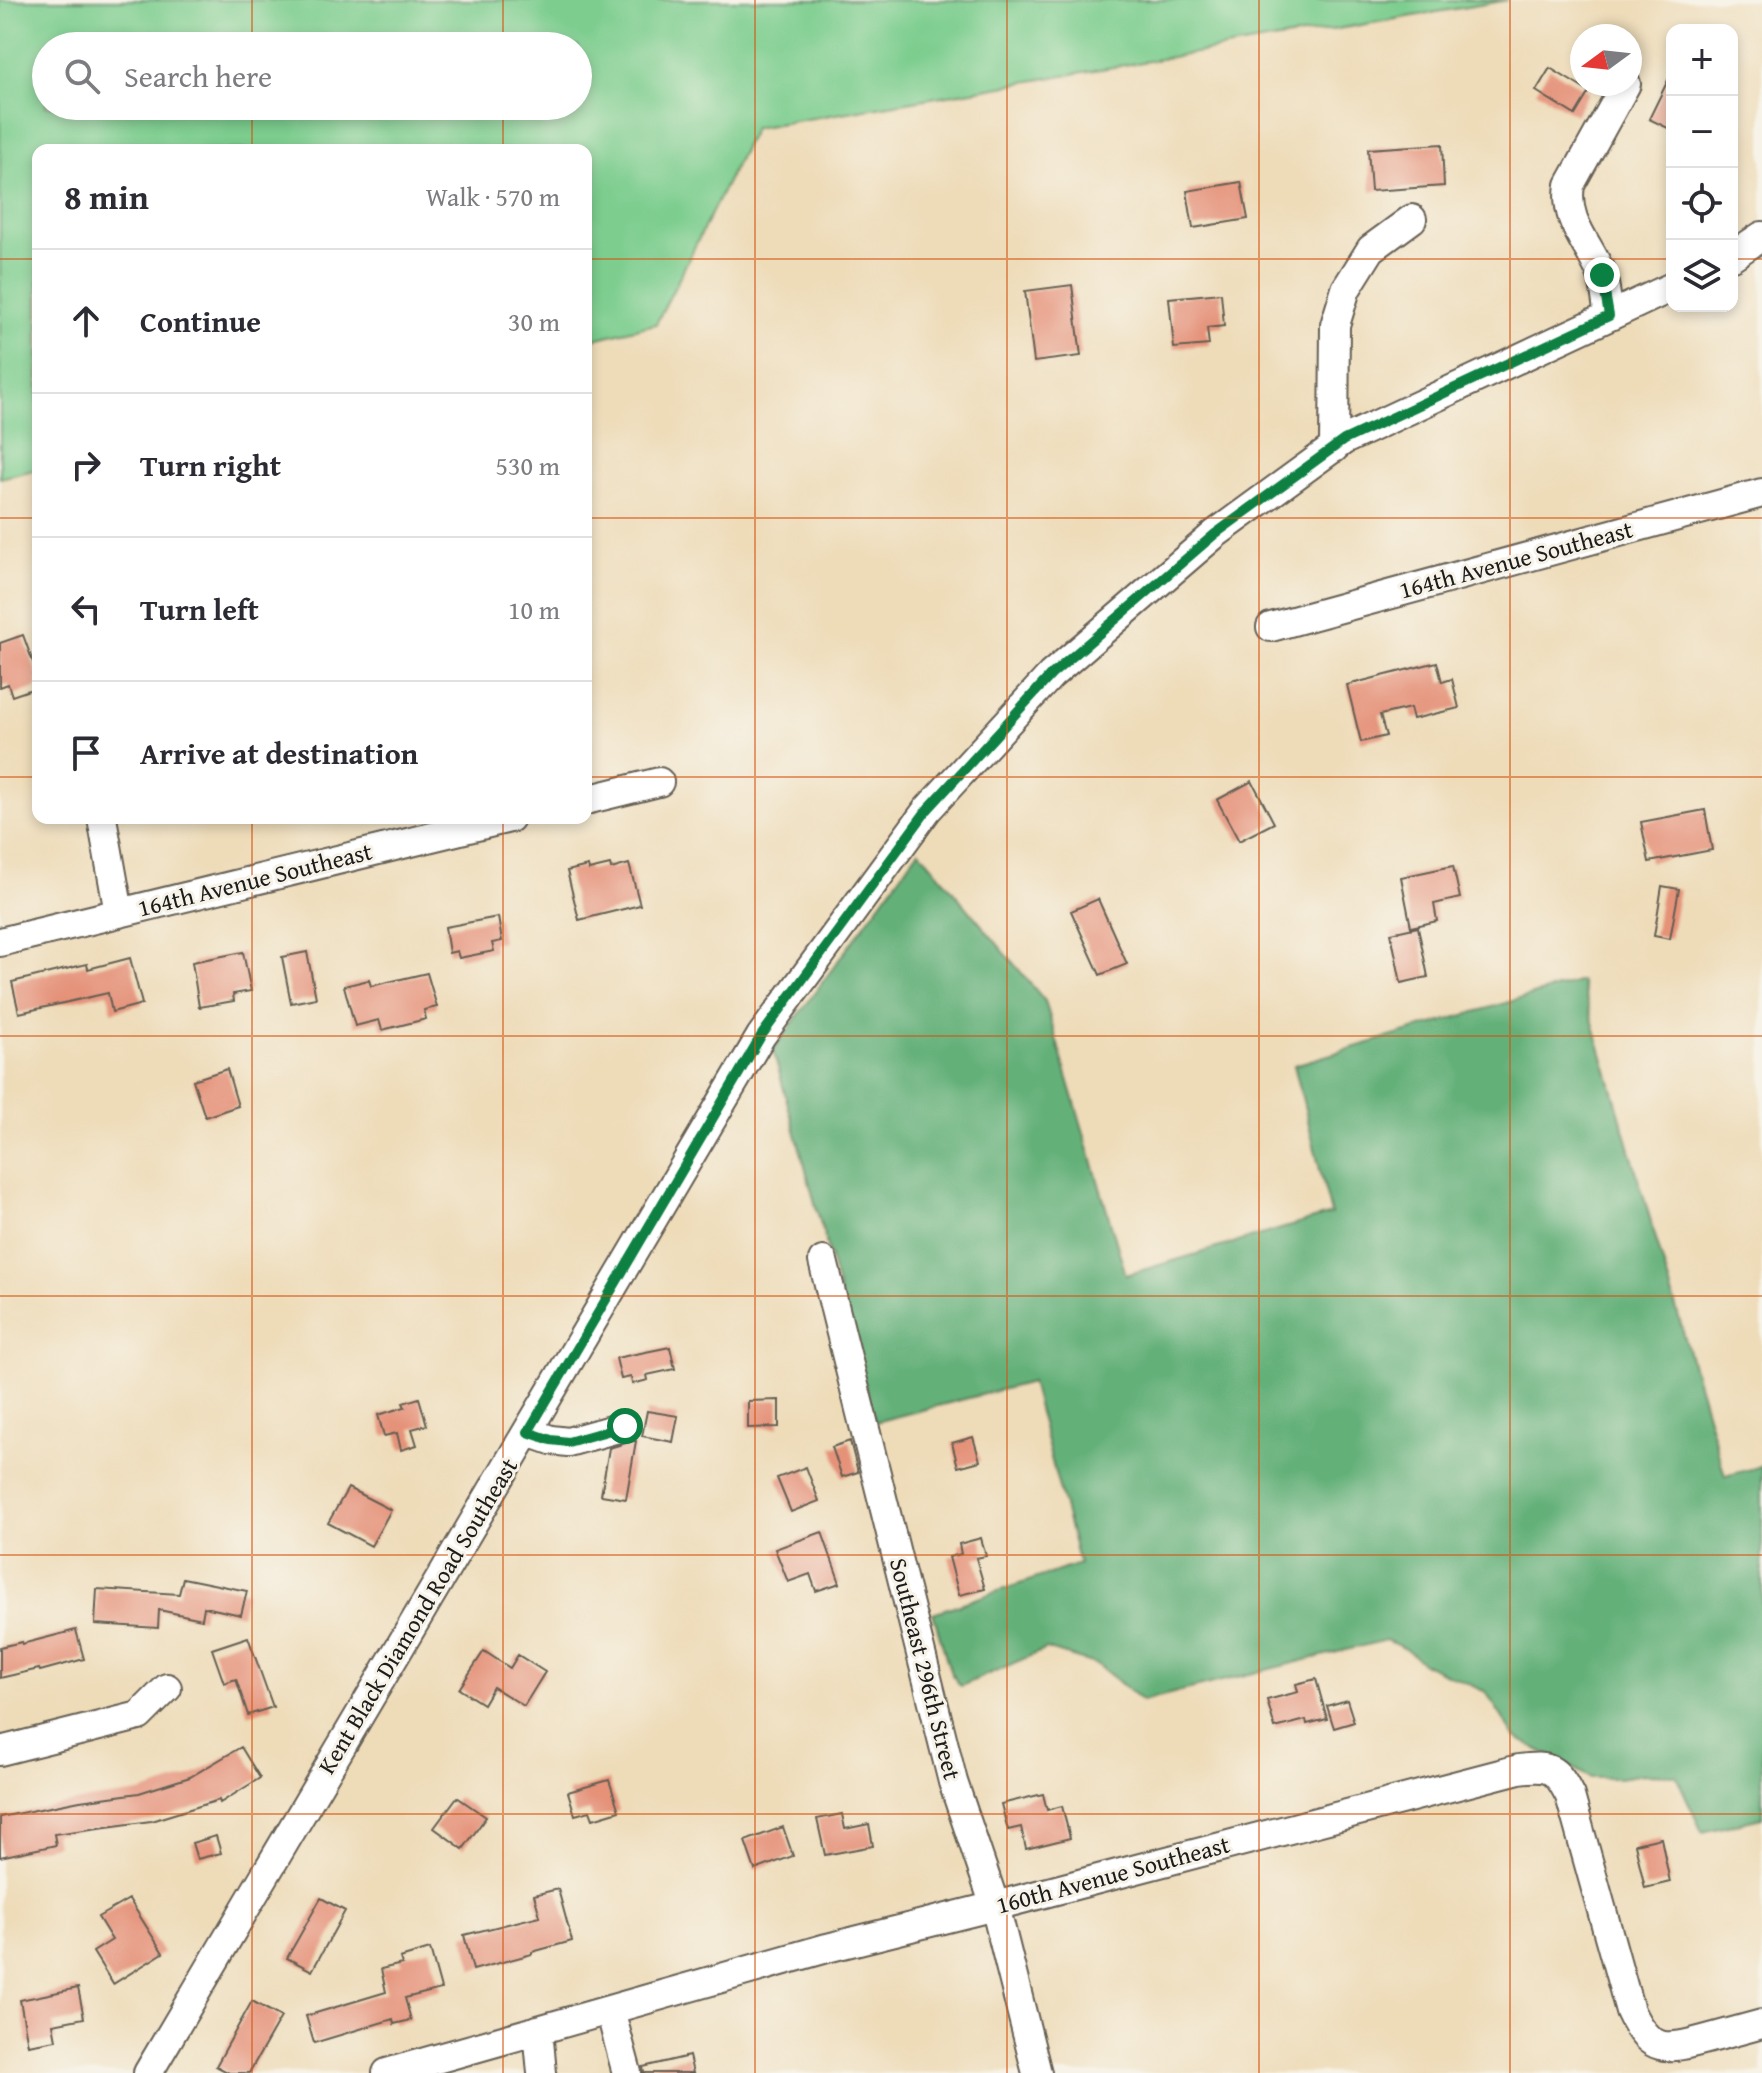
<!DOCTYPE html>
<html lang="en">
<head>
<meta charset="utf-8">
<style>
	body { margin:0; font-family:"Gentium Book Plus",serif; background:#f2f2f3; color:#2b2b33 }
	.controls { position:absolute; right:24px; top:24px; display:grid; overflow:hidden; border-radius:16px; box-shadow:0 4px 12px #0003 }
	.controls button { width:72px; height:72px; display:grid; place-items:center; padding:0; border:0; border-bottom:2px solid #e1e1e2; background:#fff; color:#2b2b33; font:40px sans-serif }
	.compass { position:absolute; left:1570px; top:24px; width:72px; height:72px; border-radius:50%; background:#fff; box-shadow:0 4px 12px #0003; rotate:255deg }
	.stop { position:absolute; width:24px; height:24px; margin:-18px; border:6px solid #0b8043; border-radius:50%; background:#fff }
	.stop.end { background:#0b8043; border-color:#fff; box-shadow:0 2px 8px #0008 }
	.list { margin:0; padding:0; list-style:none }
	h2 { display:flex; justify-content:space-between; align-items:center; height:104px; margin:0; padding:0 32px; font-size:34px }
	h2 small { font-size:26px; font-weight:400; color:#7c7c81 }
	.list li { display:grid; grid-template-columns:52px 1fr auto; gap:24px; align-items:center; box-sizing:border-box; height:144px; padding:0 32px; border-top:2px solid #e1e1e2 }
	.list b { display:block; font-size:30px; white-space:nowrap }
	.list em { font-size:26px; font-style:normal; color:#7c7c81 }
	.icon { flex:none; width:44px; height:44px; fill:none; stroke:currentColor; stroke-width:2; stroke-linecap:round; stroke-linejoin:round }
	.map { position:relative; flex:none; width:1762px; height:2073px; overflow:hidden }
	.search { position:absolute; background:#fff; box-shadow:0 4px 12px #0003; left:32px; top:32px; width:560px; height:88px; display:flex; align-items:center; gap:20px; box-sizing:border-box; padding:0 28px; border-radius:44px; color:#7c7c81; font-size:30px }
	.panel { position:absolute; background:#fff; box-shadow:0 4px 12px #0003; left:32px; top:144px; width:560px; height:680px; border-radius:16px }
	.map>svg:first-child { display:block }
</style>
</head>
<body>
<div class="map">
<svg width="1762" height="2073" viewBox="0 0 1762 2073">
	<rect width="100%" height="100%" fill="#f7f3e8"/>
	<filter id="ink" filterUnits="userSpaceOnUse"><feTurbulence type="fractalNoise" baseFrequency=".0125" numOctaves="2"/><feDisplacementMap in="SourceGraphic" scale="16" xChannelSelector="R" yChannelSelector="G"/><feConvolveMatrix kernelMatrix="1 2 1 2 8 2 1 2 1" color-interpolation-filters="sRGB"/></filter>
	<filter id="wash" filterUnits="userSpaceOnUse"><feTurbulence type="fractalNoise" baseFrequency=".006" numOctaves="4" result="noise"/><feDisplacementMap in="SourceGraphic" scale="32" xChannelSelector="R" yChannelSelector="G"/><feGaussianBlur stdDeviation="1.8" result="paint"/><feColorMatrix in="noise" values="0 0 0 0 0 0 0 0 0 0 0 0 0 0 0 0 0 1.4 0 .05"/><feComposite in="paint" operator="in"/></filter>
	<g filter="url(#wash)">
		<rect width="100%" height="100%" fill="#eedcb9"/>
		<path fill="#7bcd8e" stroke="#4c7455" stroke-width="2" fill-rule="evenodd" d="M0,0H1508L754,128L656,324L586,341V150H38V469L0,478ZM46,46H578V106H46Z"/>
		<path fill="#64b079" stroke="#40664a" stroke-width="2" d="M919,850L1045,1001L1126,1275L1331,1214L1294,1065L1581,981L1725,1476L1762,1466V1818L1702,1832L1676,1775L1644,1774L1619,1778H1591L1515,1737L1486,1692L1424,1664L1406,1649L1386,1640L1142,1701L1098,1665L1046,1649L961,1686L951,1674L933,1613L1079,1564L1031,1382L875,1422L773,1050Z"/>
		<g id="blocks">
			<path fill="#e59279" d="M1550,68L1589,92L1575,115L1536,91Z
				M1672,72V130L1649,119Z
				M1442,144L1444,186L1371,191L1368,149Z
				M1241,182L1248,219L1193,228L1187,191Z
				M1072,285L1081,356L1034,362L1025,291Z
				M1221,293L1224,326L1207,328L1209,345L1174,348L1169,298Z
				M23,635L38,676V687L12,696L8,684L0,687V643Z
				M1437,662L1442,682L1452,679L1459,708L1413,719L1410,708L1380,715L1386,736L1361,742L1347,685Z
				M1252,781L1274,823L1239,841L1217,800Z
				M1705,810L1712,850L1649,862L1641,822Z
				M629,864L640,905L579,920L567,871L588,866L589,870L610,865L611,869Z
				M1453,866L1460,898L1434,904L1437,921L1411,927L1401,877Z
				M1662,886L1679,889L1670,939L1654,936Z
				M1098,899L1127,964L1100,975L1071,911Z
				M498,917L502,941L492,943L494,951L459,958L457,951L449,953L445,927Z
				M1418,927L1428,977L1401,983L1391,933Z
				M243,952L251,991L233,994L234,1001L199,1007L192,962Z
				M307,952L316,998L291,1003L282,957Z
				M130,958L142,1004L112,1012L108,993L19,1013L12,982L87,964L88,969Z
				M427,973L437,1007L424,1010L426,1019L382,1030L379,1020L355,1026L344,986L369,980L371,986Z
				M227,1069L238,1106L205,1117L193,1080Z
				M670,1347L675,1369L647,1375L648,1380L632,1384L631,1377L621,1379L616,1358Z
				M419,1398L427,1425L412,1429L417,1445L401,1450L397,1433L384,1436L378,1415L405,1407L403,1403Z
				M779,1400V1427L748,1428V1401Z
				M647,1411L678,1416L673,1442L642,1436Z
				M973,1437L980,1461L958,1467L952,1443Z
				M633,1441H636L626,1499L601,1495L609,1448Z
				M850,1441L858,1472L842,1477L832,1447Z
				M806,1467L819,1501L791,1512L777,1478Z
				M348,1488L391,1510L371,1546L328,1523Z
				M822,1532L840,1583L816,1591L810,1574L788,1582L775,1549Z
				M981,1538L986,1556L976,1558L985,1589L959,1595L949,1557L961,1554L959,1544Z
				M183,1578L247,1591L241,1615L204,1607L202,1619L159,1610L158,1628L95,1624L97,1589L179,1594Z
				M76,1630L84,1659L40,1671L39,1669L0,1678V1647L22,1642V1644Z
				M248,1637L273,1707L248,1715L236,1679L224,1683L212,1649Z
				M484,1651L510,1668L518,1655L545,1672L524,1706L493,1687L483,1704L459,1689Z
				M1316,1679L1327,1719L1307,1724L1306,1720L1275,1728L1267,1700L1298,1692L1296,1684Z
				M1347,1700L1354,1722L1334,1728L1327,1706Z
				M241,1747L260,1778L220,1803L219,1800L151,1821L54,1834L56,1845L0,1857V1817L80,1801L139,1793L190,1777Z
				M609,1780L619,1811L593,1819L590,1811L575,1815L568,1792Z
				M1043,1794L1047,1810L1062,1806L1070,1838L1026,1849L1021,1827L1008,1830L1001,1804Z
				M457,1797L486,1817L463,1849L434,1828Z
				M842,1814L845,1829L869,1824L873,1846L825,1855L817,1819Z
				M783,1827L793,1856L755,1870L745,1841Z
				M216,1836L221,1853L197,1859L192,1843Z
				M1661,1838L1670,1882L1645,1888L1635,1844Z
				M558,1889L572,1941L532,1952V1954L473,1970L464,1935L540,1916L534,1895Z
				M321,1898L345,1911L312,1971L287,1958Z
				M129,1899L163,1953L113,1984L93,1952L112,1940L98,1917Z
				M430,1949L441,1989L405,1998L411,2020L394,2024L393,2019L314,2043L306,2016L386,1992L381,1969L402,1964L400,1958Z
				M78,1988L84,2018L53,2024L56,2040L28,2045L20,2000Z
				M252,2001L281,2017L249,2073H229L216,2066Z
				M689,2056L693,2073H644L643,2067Z"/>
		</g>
	</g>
	<g filter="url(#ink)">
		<use href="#blocks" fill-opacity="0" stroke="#665f53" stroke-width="2"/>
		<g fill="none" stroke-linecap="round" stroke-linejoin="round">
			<defs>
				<path id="minor" d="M1732,256L1762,236
					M1609,316C1606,302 1606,285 1601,273C1588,242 1564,221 1570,185L1626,84
					M1334,448L1335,325L1346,289L1371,249L1412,219
					M1271,627L1762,493
					M586,800L659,782
					M102,818L119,913
					M0,942L510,818
					M823,1261L953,1782L995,1906L1037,2073
					M528,1432L551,1440L568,1442L625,1426
					M0,1751L139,1716L167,1688
					M610,2010L627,2073
					M538,2030L542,2073
					M148,2073L761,1036L927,810L1051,675L1215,534L1344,440L1672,287
					M387,2073L827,1948L995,1906L1519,1769C1550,1765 1556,1768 1570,1796L1630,2011C1650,2054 1666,2050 1707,2039C1725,2034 1744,2029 1762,2024"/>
			</defs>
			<use href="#minor" stroke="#665f53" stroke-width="32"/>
			<use href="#minor" stroke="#fff" stroke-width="28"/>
		</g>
	</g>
	<g fill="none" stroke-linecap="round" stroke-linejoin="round" filter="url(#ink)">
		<path stroke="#0b8043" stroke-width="10" d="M625,1426L568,1442L551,1440L528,1432L761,1036L927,810L1051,675L1215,534L1344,440L1609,316L1602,275"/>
	</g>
	<path fill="none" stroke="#d4530e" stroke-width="2" stroke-opacity="0.55" d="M252,0V46M503,0V46M755,0V2073M1007,0V2073M1259,0V2073M1510,0V2073M252,106V150M503,106V150M0,259H38M586,259H1672M1732,259H1762M0,518H38M586,518H1762M0,777H38M586,777H1762M252,818V2073M503,818V2073M0,1036H1762M0,1296H1762M0,1555H1762M0,1814H1762"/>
	<g text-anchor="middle" stroke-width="6" stroke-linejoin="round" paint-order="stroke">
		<g font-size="24" fill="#1c1c1c" stroke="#f7f3e8">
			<text transform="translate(1516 560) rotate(-15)" y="8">164th Avenue Southeast</text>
			<text transform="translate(255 880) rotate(-14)" y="8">164th Avenue Southeast</text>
			<text transform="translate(418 1616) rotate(-59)" y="8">Kent Black Diamond Road Southeast</text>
			<text transform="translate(925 1669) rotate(76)" y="8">Southeast 296th Street</text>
			<text transform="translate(1113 1875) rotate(-15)" y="8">160th Avenue Southeast</text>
		</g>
	</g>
</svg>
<div class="controls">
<button>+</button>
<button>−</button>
<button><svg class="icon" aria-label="locate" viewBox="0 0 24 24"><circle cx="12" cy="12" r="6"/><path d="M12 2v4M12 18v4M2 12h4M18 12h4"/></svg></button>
<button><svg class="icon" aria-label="layers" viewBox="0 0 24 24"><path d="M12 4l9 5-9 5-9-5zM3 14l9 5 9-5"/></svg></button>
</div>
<svg class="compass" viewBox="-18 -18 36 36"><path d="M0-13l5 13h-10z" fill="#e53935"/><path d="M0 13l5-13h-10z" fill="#7c7c81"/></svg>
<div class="stop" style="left:625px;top:1426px"></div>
<div class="stop end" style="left:1602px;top:275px"></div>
<div class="search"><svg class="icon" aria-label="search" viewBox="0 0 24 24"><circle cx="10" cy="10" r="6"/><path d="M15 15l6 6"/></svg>Search here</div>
<section class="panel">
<h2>8 min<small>Walk · 570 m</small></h2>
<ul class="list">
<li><svg class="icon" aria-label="ahead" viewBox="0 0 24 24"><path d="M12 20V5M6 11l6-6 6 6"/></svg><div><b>Continue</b></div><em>30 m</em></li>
<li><svg class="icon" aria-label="right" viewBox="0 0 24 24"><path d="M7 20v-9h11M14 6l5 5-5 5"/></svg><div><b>Turn right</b></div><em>530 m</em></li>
<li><svg class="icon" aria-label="left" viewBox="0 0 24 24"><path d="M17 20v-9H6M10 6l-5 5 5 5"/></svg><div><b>Turn left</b></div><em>10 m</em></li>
<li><svg class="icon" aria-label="arrive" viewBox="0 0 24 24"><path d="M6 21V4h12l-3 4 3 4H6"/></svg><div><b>Arrive at destination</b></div></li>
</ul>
</section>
</div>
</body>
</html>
